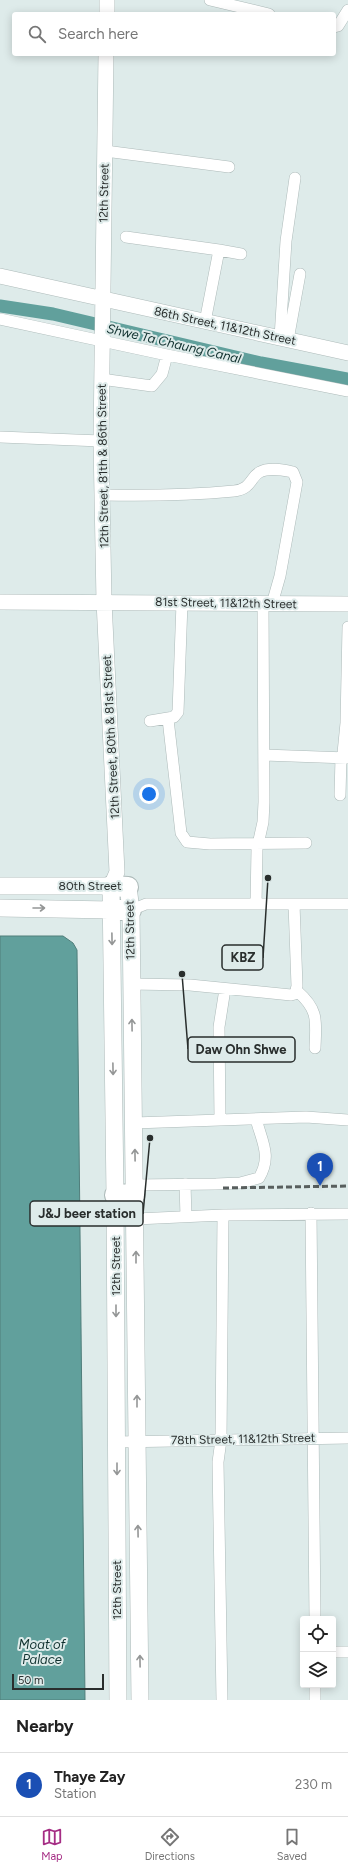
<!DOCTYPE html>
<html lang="en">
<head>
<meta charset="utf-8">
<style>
	body { margin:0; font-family:Figtree,sans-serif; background:#f2f2f2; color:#222 }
	.controls { position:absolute; right:12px; bottom:12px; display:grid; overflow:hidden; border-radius:4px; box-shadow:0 2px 10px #0003 }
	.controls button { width:36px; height:36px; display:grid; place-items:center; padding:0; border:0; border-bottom:1px solid #e0e0e0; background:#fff; color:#222; font:20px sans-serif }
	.scale { position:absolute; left:12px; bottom:10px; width:92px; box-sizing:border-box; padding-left:4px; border:2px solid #292e2d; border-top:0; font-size:11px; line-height:14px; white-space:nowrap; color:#292e2d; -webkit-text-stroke:3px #deebea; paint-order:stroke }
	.you { position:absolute; left:149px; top:794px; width:14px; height:14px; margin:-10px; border:3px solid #fff; border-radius:50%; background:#1a73e8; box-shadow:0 0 0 6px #1a73e833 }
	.badge { display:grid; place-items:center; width:26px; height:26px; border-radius:50%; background:#a52d84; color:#fff; font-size:13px; font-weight:700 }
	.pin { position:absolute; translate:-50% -33px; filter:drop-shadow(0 1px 2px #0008) }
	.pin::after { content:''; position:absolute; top:21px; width:14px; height:12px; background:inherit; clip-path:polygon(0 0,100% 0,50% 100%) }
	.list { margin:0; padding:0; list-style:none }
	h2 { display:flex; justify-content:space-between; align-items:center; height:52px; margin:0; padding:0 16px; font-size:17px }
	h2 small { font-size:13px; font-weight:400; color:#767676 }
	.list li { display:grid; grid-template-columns:26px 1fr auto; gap:12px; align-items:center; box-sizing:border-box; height:64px; padding:0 16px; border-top:1px solid #e0e0e0 }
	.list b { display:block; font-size:15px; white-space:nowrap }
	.list p { margin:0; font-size:13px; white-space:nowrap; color:#767676 }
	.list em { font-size:13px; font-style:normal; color:#767676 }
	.icon { flex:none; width:22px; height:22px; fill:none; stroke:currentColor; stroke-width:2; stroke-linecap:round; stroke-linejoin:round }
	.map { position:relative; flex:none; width:348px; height:1700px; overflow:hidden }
	.search { position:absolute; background:#fff; box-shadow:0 2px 10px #0003; left:12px; right:12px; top:12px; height:44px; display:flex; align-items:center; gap:10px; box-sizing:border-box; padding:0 14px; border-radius:4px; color:#767676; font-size:15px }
	.sheet { height:116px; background:#fff }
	nav { display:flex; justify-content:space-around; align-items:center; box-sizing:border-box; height:56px; border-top:1px solid #e0e0e0; background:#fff; font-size:11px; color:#767676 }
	nav a { display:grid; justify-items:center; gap:2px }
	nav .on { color:#a52d84 }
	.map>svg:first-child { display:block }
</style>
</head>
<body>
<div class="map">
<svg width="348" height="1700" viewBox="0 0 348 1700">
	<rect width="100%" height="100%" fill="#deebea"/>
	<path fill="#61a09c" stroke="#507e7b" d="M0,936H63L73,943L77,950L85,1700H0Z"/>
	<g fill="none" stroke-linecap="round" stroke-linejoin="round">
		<path stroke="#61a09c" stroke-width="13" d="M0,306L53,314L261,363L348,379"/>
		<defs>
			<path id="street" d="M210,0L269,14
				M334,27L338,26L348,10
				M105,151L229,167
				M126,237L219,250L205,322
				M219,250L241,254
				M0,319L167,355L348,391
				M280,338L286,241L295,178
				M288,340L300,274
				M101,379L152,386L162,374L167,355
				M0,437L101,441
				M103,495C146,496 191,495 234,491C252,489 250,477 260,472C269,467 283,470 293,472L297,482L280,576L272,604
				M168,719L181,833L187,842L210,844L306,843
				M150,721L174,717L178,712L182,603
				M264,755L347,758
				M340,795L341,758L343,753L346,723L348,627
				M256,904L257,849L263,822L264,802L263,604
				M131,910L146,904H348
				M131,984L190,985L291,995L295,994L297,986L294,904
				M297,991C319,1010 316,1021 315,1048
				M220,1120L219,1027L225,989
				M134,1123L306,1117L348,1120
				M185,1184L186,1217
				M135,1185L216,1184L240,1183L259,1178C272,1156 262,1142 256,1119
				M311,1213L315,1619
				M136,1219L223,1215L348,1214
				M117,1442L348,1438
				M333,1652H348
				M315,1685V1700
				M222,1700L218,1462L221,1440L223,1215"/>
			<path id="secondary" d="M107,14V0
				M106,54L101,441L104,601L117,872L111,886
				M0,276L348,353
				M0,602L348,604"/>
			<path id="primary" d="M0,886H111L115,1195L118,1700
				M128,887L131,910L140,1700
				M0,908L111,910"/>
			<path id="highway" d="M111,886L128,887
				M111,910H131
				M115,1195L135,1194"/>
		</defs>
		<use href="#street" stroke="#adbab9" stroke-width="12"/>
		<use href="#secondary" stroke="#adbab9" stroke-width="16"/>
		<use href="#primary" stroke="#adbab9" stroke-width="18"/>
		<use href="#highway" stroke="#adbab9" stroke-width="22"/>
		<use href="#street" stroke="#fff" stroke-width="11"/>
		<use href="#secondary" stroke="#fff" stroke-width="15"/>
		<use href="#primary" stroke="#fff" stroke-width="17"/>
		<use href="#highway" stroke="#fff" stroke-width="20"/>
		<path stroke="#585f5e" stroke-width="3" stroke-dasharray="6 3" stroke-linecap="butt" d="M223,1188L348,1186"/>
	</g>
	<defs><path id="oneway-shaft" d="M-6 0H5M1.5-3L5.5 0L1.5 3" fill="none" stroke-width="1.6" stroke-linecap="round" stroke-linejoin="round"/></defs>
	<g stroke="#949696">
		<use href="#oneway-shaft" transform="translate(39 908)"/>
		<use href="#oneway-shaft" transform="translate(112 939) rotate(89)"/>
		<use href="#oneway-shaft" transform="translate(132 1025) rotate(-91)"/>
		<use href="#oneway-shaft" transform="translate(113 1069) rotate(89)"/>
		<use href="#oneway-shaft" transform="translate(135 1155) rotate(-91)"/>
		<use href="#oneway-shaft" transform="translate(136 1257) rotate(-90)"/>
		<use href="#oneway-shaft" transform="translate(116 1311) rotate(90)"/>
		<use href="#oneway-shaft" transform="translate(137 1401) rotate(-90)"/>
		<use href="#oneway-shaft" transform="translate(117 1469) rotate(90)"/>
		<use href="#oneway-shaft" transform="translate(138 1531) rotate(-91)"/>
		<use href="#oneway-shaft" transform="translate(140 1661) rotate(-91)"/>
	</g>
	<g text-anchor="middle" stroke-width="4" stroke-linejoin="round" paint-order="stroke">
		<g font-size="12" fill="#292e2d" stroke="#deebea">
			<text transform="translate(104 193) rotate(-89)" y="4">12th Street</text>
			<text transform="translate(225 326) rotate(12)" y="4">86th Street, 11&amp;12th Street</text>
			<text transform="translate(103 466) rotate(-91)" y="4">12th Street, 81th &amp; 86th Street</text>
			<text transform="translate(226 603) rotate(1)" y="4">81st Street, 11&amp;12th Street</text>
			<text transform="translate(111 737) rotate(-93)" y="4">12th Street, 80th &amp; 81st Street</text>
			<text x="90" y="890">80th Street</text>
			<text transform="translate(130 930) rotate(-91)" y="4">12th Street</text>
			<text transform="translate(116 1266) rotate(-90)" y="4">12th Street</text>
			<text transform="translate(243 1439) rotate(-1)" y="4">78th Street, 11&amp;12th Street</text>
			<text transform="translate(117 1590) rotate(-90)" y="4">12th Street</text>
		</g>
		<g font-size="13" font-style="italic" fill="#10312f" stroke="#deebea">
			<text transform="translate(174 343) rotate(13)" y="5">Shwe Ta Chaung Canal</text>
			<text x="42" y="1649">Moat of<tspan x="42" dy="15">Palace</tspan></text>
		</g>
	</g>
	<path fill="none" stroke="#292e2d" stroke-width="1.5" d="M268 878L263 958M182 974L188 1049M150 1138L143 1214"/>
	<g fill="#292e2d" stroke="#deebea" stroke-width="1.5">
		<circle cx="268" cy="878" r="4"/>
		<circle cx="182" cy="974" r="4"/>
		<circle cx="150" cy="1138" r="4"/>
	</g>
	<g fill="#deebea" stroke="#292e2d" stroke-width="1.5">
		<rect x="222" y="945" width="41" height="25" rx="4"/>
		<rect x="188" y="1037" width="107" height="25" rx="4"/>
		<rect x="30" y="1201" width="113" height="25" rx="4"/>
	</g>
	<g font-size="13" text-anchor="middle" font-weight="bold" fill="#292e2d">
		<text x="243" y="962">KBZ</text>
		<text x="241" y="1054">Daw Ohn Shwe</text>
		<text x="87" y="1218">J&amp;J beer station</text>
	</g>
</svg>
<div class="controls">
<button><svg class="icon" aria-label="locate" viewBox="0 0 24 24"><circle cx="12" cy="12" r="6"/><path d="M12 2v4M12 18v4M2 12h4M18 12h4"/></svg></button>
<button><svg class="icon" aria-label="layers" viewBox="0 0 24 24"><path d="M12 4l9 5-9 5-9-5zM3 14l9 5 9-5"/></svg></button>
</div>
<div class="scale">50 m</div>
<div class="you"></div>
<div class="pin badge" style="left:320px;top:1186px;background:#1a4fb4">1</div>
<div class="search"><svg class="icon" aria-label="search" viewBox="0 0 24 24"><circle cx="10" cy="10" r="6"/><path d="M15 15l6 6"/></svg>Search here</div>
</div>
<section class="sheet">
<h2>Nearby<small></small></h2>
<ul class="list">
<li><span class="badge" style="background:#1a4fb4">1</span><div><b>Thaye Zay</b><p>Station</p></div><em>230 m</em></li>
</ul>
</section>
<nav>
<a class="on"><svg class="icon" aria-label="map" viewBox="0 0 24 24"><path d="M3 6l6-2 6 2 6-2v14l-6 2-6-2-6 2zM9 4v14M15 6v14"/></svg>Map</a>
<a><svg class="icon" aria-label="directions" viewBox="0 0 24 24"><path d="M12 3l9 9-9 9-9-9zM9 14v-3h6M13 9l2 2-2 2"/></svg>Directions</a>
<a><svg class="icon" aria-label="saved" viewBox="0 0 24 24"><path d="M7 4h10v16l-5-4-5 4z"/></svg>Saved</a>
</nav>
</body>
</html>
